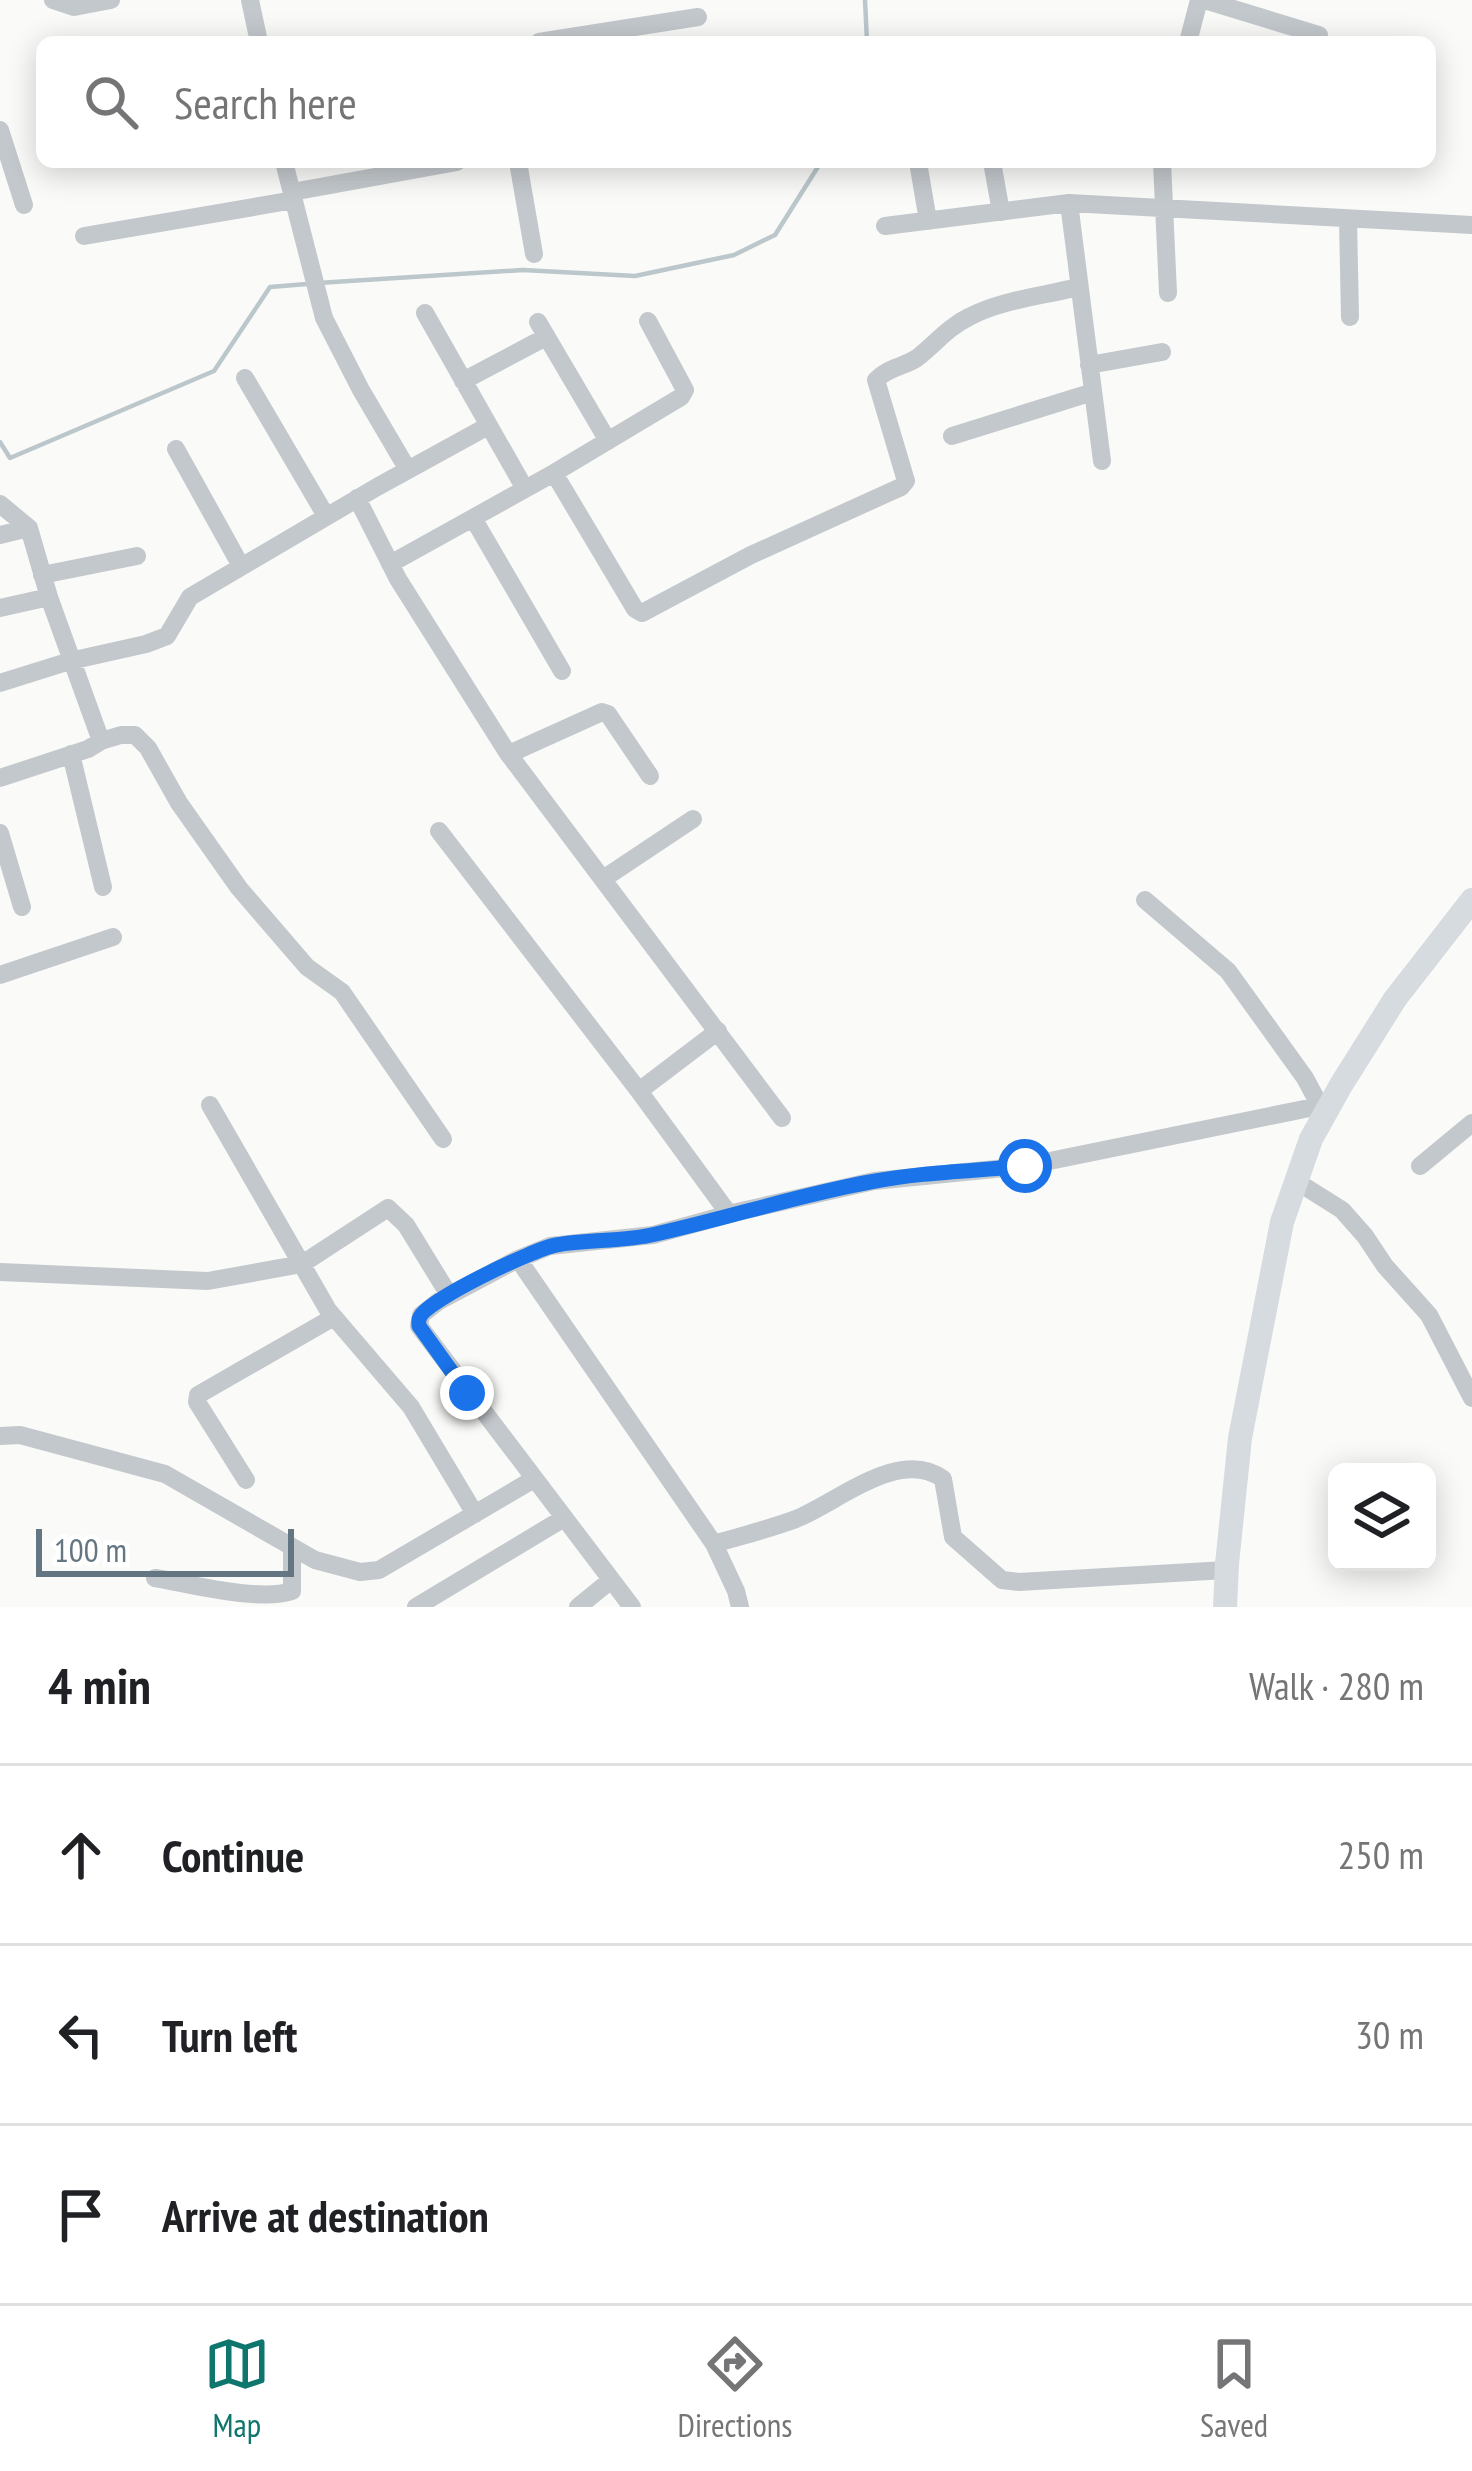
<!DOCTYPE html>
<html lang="en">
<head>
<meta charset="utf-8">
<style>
	body { margin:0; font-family:"PT Sans Narrow",sans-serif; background:#f6f6f6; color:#202124 }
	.controls { position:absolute; right:36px; bottom:36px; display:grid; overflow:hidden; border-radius:18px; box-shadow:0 6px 30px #0003 }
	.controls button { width:108px; height:108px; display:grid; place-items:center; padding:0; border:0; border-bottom:3px solid #e0e0e0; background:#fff; color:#202124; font:60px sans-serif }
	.scale { position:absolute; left:36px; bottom:30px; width:258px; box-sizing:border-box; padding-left:12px; border:6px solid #657683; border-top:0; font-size:33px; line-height:42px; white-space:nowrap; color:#657683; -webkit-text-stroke:9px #fff; paint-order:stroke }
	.stop { position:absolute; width:36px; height:36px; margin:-27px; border:9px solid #1a73e8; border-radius:50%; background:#fff }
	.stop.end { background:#1a73e8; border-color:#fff; box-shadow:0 3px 12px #0008 }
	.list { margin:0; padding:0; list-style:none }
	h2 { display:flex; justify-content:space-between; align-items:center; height:156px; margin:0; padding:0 48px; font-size:51px }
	h2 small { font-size:39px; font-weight:400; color:#757577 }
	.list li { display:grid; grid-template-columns:78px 1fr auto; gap:36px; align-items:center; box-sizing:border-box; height:180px; padding:0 48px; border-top:3px solid #e0e0e0 }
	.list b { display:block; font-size:45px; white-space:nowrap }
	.list em { font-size:39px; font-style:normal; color:#757577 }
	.icon { flex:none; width:66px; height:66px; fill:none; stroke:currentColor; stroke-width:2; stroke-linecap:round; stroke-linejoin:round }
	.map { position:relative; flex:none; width:1472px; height:1607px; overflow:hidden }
	.search { position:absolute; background:#fff; box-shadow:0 6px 30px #0003; left:36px; right:36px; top:36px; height:132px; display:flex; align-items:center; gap:30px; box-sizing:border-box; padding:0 42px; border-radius:18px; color:#757577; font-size:45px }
	.sheet { height:696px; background:#fff }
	nav { display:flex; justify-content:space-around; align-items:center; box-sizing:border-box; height:168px; border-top:3px solid #e0e0e0; background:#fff; font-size:33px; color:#757577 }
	nav a { display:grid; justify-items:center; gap:6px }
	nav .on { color:#0f766e }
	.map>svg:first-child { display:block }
</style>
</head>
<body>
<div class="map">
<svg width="1472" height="1607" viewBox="0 0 1472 1607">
	<rect width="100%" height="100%" fill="#fafaf8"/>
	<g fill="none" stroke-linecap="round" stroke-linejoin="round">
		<path stroke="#bbc7cb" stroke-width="4.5" d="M865,0L867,42
			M318,283L523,270L635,276L734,255L775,235L821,162
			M0,442L10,458L214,371L270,287L307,284"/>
		<path stroke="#c3c8cc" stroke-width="18" d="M53,0L74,7L111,0
			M250,0L259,42
			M1204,0L1319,35
			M539,42L698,17
			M1188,42L1199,0
			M0,130L24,205
			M284,162L324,318L361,390L408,470
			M518,162L534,254
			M918,162L928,221
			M992,162L1001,212
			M1162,162L1168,293
			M292,192L457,162
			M1069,203L1102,461
			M1348,219L1350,317
			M885,226L1069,203L1472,225
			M84,236L294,200
			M425,313L525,489
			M538,322L608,441
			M1089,365L1162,352
			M245,378L326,516
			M463,381L546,337
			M952,436L1093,392
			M176,449L241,566
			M554,473L635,609L642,613L751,555L901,487L906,481L876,380C888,367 904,367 917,358C935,344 948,327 969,317C1001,300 1043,296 1078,287
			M357,498L398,579L507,752L782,1118
			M0,504L29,528L49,597
			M473,518L562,671
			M0,535L29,528
			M390,564L554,473L681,397L685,390L648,321
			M42,575L137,556
			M0,608L49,597L101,741L88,749L0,778
			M0,683L70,661L146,644L167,636L190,597L377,487L488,426
			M101,741L121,735H135L148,748L179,803L239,888L307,967L342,992L443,1139
			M71,754L103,887
			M509,754L602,712L608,714L650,776
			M439,831L639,1091L729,1214
			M0,833L22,907
			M603,879L693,819
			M1145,900L1228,971L1305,1078L1320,1106
			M0,975L113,937
			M639,1091L718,1031
			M210,1105L328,1310L411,1407L475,1514
			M1420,1166L1472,1123
			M1296,1181L1342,1210L1365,1236L1385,1266L1429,1315L1472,1398
			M518,1259L714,1544L736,1591L740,1607
			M0,1272L208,1281L302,1264L388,1208L406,1225L449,1295
			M0,1436L20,1435L165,1474L315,1560L360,1572L379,1570L534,1479
			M246,1480L197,1402L198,1395L334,1317
			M714,1544C741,1536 769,1529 796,1519C838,1502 900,1447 943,1479L953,1537L1002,1580L1019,1582L1226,1570
			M155,1578C191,1584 259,1602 292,1591V1549
			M416,1607L564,1518
			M578,1607L611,1580
			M632,1607L419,1326L421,1315L439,1301L518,1259L550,1246L653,1235L737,1212L874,1181L1025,1166L1329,1104"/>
		<path stroke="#d6dbdf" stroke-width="24" d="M1225,1607L1227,1564L1240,1438L1282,1222L1311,1139L1341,1085L1395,999L1472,900"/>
	</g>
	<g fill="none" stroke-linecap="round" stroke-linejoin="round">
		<path stroke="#1a73e8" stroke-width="15" d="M467,1393L419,1326C419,1323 418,1320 420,1317C427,1300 534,1249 556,1245C589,1239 623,1242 656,1234C728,1218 798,1195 870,1182C921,1172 974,1171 1025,1166"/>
	</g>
</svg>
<div class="controls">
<button><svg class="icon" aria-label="layers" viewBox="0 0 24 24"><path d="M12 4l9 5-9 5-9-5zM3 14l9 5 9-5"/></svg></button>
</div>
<div class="scale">100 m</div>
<div class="stop" style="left:1025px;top:1166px"></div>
<div class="stop end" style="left:467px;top:1393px"></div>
<div class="search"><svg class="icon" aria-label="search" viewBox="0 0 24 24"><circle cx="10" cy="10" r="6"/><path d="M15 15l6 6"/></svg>Search here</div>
</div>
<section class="sheet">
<h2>4 min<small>Walk · 280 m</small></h2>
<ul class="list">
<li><svg class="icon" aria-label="ahead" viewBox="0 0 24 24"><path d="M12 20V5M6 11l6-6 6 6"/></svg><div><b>Continue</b></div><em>250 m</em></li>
<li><svg class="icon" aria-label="left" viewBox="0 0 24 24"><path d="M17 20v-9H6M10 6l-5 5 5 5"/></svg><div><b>Turn left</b></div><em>30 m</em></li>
<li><svg class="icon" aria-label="arrive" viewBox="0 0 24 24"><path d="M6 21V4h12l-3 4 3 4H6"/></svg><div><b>Arrive at destination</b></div></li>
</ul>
</section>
<nav>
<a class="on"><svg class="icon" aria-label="map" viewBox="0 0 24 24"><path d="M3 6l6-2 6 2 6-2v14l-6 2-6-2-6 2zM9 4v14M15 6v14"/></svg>Map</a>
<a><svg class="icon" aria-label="directions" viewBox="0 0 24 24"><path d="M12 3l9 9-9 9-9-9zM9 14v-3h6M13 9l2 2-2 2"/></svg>Directions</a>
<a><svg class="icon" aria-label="saved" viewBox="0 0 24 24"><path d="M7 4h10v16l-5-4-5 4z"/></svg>Saved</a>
</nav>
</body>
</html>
